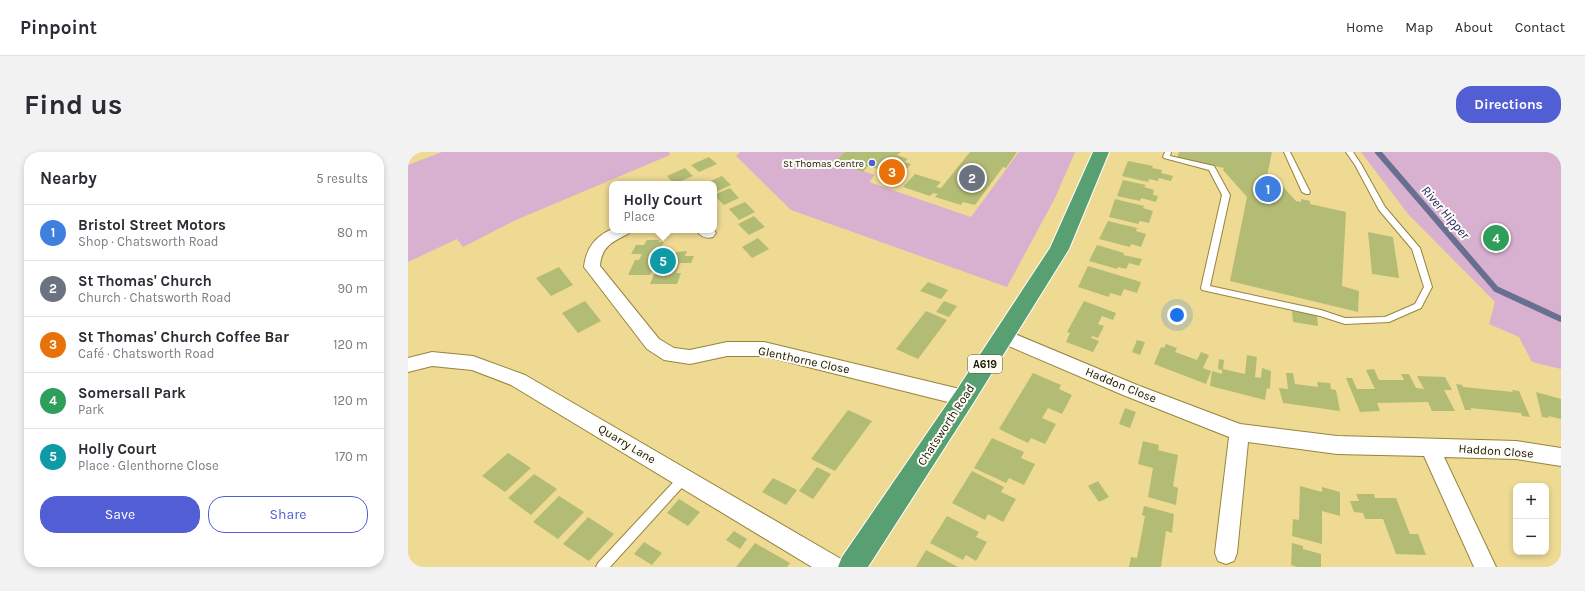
<!DOCTYPE html>
<html lang="en">
<head>
<meta charset="utf-8">
<style>
	body { margin:0; font-family:Karla,sans-serif; background:#f2f2f3; color:#2b2b33 }
	.controls { position:absolute; right:12px; bottom:12px; display:grid; overflow:hidden; border-radius:8px; box-shadow:0 2px 6px #0003 }
	.controls button { width:36px; height:36px; display:grid; place-items:center; padding:0; border:0; border-bottom:1px solid #e1e1e2; background:#fff; color:#2b2b33; font:20px sans-serif }
	.you { position:absolute; left:769px; top:163px; width:14px; height:14px; margin:-10px; border:3px solid #fff; border-radius:50%; background:#1a73e8; box-shadow:0 0 0 6px #1a73e833 }
	.badge { display:grid; place-items:center; width:26px; height:26px; border-radius:50%; background:#525ed4; color:#fff; font-size:13px; font-weight:700 }
	.pin { position:absolute; translate:-50% -50%; border:2px solid #fff; box-shadow:0 1px 4px #0006 }
	.popup { position:absolute; left:201px; top:29px; width:108px; height:52px; box-sizing:border-box; display:grid; place-content:center; border-radius:8px; background:#fff; filter:drop-shadow(0 1px 3px #0005); font-size:13px; white-space:nowrap; color:#7c7c81 }
	.popup b { font-size:15px; color:#2b2b33 }
	.popup::after { content:''; position:absolute; left:50%; top:100%; margin-left:-8px; border:8px solid transparent; border-top-color:#fff }
	.list { margin:0; padding:0; list-style:none }
	h2 { display:flex; justify-content:space-between; align-items:center; height:52px; margin:0; padding:0 16px; font-size:17px }
	h2 small { font-size:13px; font-weight:400; color:#7c7c81 }
	.list li { display:grid; grid-template-columns:26px 1fr auto; gap:12px; align-items:center; box-sizing:border-box; height:56px; padding:0 16px; border-top:1px solid #e1e1e2 }
	.list b { display:block; font-size:15px; white-space:nowrap }
	.list p { margin:0; font-size:13px; white-space:nowrap; color:#7c7c81 }
	.list em { font-size:13px; font-style:normal; color:#7c7c81 }
	.actions { display:flex; gap:8px; padding:12px 16px }
	.actions a { flex:1; padding:9px 0; border:1px solid #525ed4; border-radius:16px; text-align:center; font-size:14px; color:#525ed4 }
	.actions .main { background:#525ed4; color:#fff }
	.map { position:relative; flex:none; width:1153px; height:415px; overflow:hidden; border-radius:16px }
	header { display:flex; align-items:center; gap:24px; box-sizing:border-box; height:56px; padding:0 20px; background:#fff; border-bottom:1px solid #e1e1e2 }
	header strong { font-size:19px }
	nav { display:flex; gap:22px; margin-inline-start:auto; font-size:14px }
	.intro { display:flex; align-items:center; justify-content:space-between; box-sizing:border-box; height:96px; padding:0 24px }
	h1 { margin:0; font-size:28px }
	.button { padding:10px 18px; border-radius:16px; background:#525ed4; color:#fff; font-size:14px; font-weight:700 }
	main { display:flex; gap:24px; padding:0 24px }
	aside { flex:1; background:#fff; border-radius:16px; box-shadow:0 2px 6px #0003 }
	.map>svg:first-child { display:block }
</style>
</head>
<body>
<header>
<strong>Pinpoint</strong>
<nav><a>Home</a><a>Map</a><a>About</a><a>Contact</a></nav>
</header>
<div class="intro"><h1>Find us</h1><a class="button">Directions</a></div>
<main>
<aside>
<h2>Nearby<small>5 results</small></h2>
<ul class="list">
<li><span class="badge" style="background:#3f7fe0">1</span><div><b>Bristol Street Motors</b><p>Shop · Chatsworth Road</p></div><em>80 m</em></li>
<li><span class="badge" style="background:#6b7280">2</span><div><b>St Thomas' Church</b><p>Church · Chatsworth Road</p></div><em>90 m</em></li>
<li><span class="badge" style="background:#e8710a">3</span><div><b>St Thomas' Church Coffee Bar</b><p>Café · Chatsworth Road</p></div><em>120 m</em></li>
<li><span class="badge" style="background:#2e9e5b">4</span><div><b>Somersall Park</b><p>Park</p></div><em>120 m</em></li>
<li><span class="badge" style="background:#0f9aa8">5</span><div><b>Holly Court</b><p>Place · Glenthorne Close</p></div><em>170 m</em></li>
</ul>
<div class="actions"><a class="main">Save</a><a>Share</a></div>
</aside>
<div class="map">
<svg width="1153" height="415" viewBox="0 0 1153 415">
	<rect width="100%" height="100%" fill="#eeda92"/>
	<path fill="#d9b1d0" d="M34,0H261L262,3L108,68L55,95L49,87L0,110V13Z
		M332,0H437L426,10L467,23L461,30L563,65L611,0H667L647,46L599,135L383,58L328,4Z
		M953,0H1153V217L1124,210L1111,185L1081,172L1087,150L1000,62Z"/>
	<g fill="none" stroke-linecap="round" stroke-linejoin="round">
		<path stroke="#686f90" stroke-width="6" d="M970,0L1088,137L1153,167"/>
	</g>
	<path fill="#b3bc75" d="M437,0H493L489,3L500,7L496,10L503,12L492,24L460,14L455,20L426,10Z
		M562,0H609L598,16L595,15L567,53L555,50L553,53L527,45L530,42L525,41L522,44L495,35L507,22L533,30L528,35L533,36Z
		M771,0H864L859,24L866,25L888,49L893,50V47L902,49V52L938,60L934,134L951,139L950,160L822,129L839,45L815,18L816,16L769,6Z
		M301,5L309,12L291,20L283,13Z
		M720,9L745,14L744,16L754,18L753,21L765,24L763,29L751,26L750,29L741,27L740,30L714,24Z
		M277,16L285,24L266,32L259,24Z
		M314,24L323,33L307,40L306,32L298,31Z
		M715,28L738,33L736,35L746,38L745,43L750,44L748,50L733,46L732,49L709,44Z
		M322,36L331,46L316,53L306,43Z
		M707,47L736,54L735,56L745,59L741,71L732,69L730,72L701,65Z
		M337,50L347,60L331,68L321,57Z
		M346,64L357,75L341,83L330,72Z
		M700,69L729,76L728,79L738,82L733,95L723,92L722,95L691,87Z
		M960,80L985,85L991,126L964,122Z
		M350,86L361,97L344,106L334,95Z
		M239,88H251L250,90H256L253,96H262L260,101L279,99L277,104H286L283,111H272L268,121H273L269,132H242L247,120H243L242,123H220L227,108H231L234,102H223L228,93H236Z
		M689,93L716,101L715,103L734,107L731,114L721,111L718,117L710,115L709,117L681,109Z
		M680,114L733,130L729,141L716,137L713,144L702,141L701,145L670,135Z
		M151,115L165,133L143,144L128,126Z
		M520,130L540,138L533,147L512,139Z
		M177,149L193,169L170,181L154,161Z
		M536,149L549,154L541,165L528,160Z
		M676,149L708,161L705,168L694,164L690,172L696,174L690,186L684,184L683,186L691,189L685,200L658,190L662,181L659,180Z
		M518,159L539,168L510,207L488,197Z
		M884,159L909,163L910,174L885,170Z
		M729,188L737,190L732,203L724,200Z
		M758,192L769,196L767,200L789,208L793,200L801,203L795,216L803,219L798,232L746,212L753,195L756,196Z
		M839,203L849,205L847,225L853,226L854,216L863,219L862,237L859,236L857,248L802,234L804,219L814,222V218L810,217L811,207L816,208L815,217L837,222Z
		M966,217L971,228H996L993,222H1001L1008,236L1016,237L1009,224L1037,225L1044,238H1036L1047,259H1024L1020,250L969,251L972,259L952,260L938,226H944L949,237H967L958,218Z
		M625,221L653,233L651,237L664,243L654,262L640,256L634,266L648,272L637,292L623,286L620,291L591,277Z
		M878,221H885L887,232L910,235L909,230L922,231L923,237L928,238L932,259L875,251L871,236L880,237Z
		M1048,232L1054,233L1055,235L1105,240L1104,238L1111,239L1122,265L1114,264L1113,261L1062,256L1064,258H1057Z
		M1128,240L1153,247V267L1140,264L1141,266L1134,265Z
		M717,256L728,260L722,276L711,272Z
		M440,258L464,269L427,319L403,307Z
		M584,286L616,300L613,306L627,312L616,333L601,326L598,331L566,316Z
		M735,289L751,293L750,298L770,303L765,334L770,336L768,353L740,345L745,316L730,312Z
		M100,301L123,316L97,340L74,324Z
		M409,315L423,322L405,347L391,339Z
		M564,319L596,335L593,340L608,347L595,370L580,362L577,368L544,351Z
		M126,322L149,337L123,363L100,346Z
		M365,326L389,338L378,353L354,340Z
		M690,329L701,345L691,350L680,334Z
		M892,334L914,340V335L932,340V364L914,359V392L884,384L885,367L891,368Z
		M948,342H966L967,346H988L1002,382H1010L1018,403L988,402L975,367H957L955,361L946,360L942,349H951Z
		M151,344L176,360L150,387L125,370Z
		M271,347L292,360L280,374L259,361Z
		M736,354L766,362L764,381L758,379L753,415H721L723,405L729,406L737,364L734,363Z
		M539,364L571,380L568,385L579,390L568,409L558,403L555,408L522,391Z
		M180,365L206,382L181,409L155,392Z
		M326,379L339,387L332,397L318,388Z
		M236,390L254,401L244,413L226,402Z
		M347,391L382,411L379,415H328Z
		M884,391L895,394V397L913,402V415H889L883,413Z
		M518,398L550,415H508Z"/>
	<g fill="none" stroke-linecap="round" stroke-linejoin="round">
		<defs>
			<path id="lane" d="M757,0H763L762,4L806,14L822,43L802,134L913,158L937,166L977,165L1007,152L1016,135L1004,97L971,58L947,13L938,0H945L953,12L977,55L1012,96L1024,135L1013,156L981,170L937,172L912,164L794,138L793,136L814,43L801,18L756,6L755,5Z
				M876,0H882L902,40L901,42H898L894,40Z
				M276,321L280,323L281,326L280,329L202,415H188L190,411L272,323Z"/>
			<path id="street" d="M204,77L223,78L220,82C205,89 193,95 192,114L251,187L266,196L282,198L319,190H356L556,238L563,240L565,246L563,252L556,254L356,204H319L282,212L256,208L239,197L176,115C178,96 187,85 204,77Z
				M288,78H306L308,81L305,85C298,87 293,85 288,78Z
				M595,177L729,233L832,272L929,284L1108,289L1153,296V314L1108,307L1036,305L1088,415H1066L1016,304L929,302L840,290L829,401L826,409L818,412L810,409L807,401L821,285L715,243L589,189L586,184L589,179Z
				M24,200L65,204L117,223L433,407L436,415H404L103,233L64,218L24,214L0,220V206Z"/>
			<path id="highway" d="M685,0H701L661,97L564,253L460,415H430L434,405L548,239L642,96Z"/>
		</defs>
		<use href="#lane" stroke="#97843c" stroke-width="2"/>
		<use href="#street" stroke="#97843c" stroke-width="2"/>
		<use href="#highway" stroke="#fff" stroke-width="2"/>
		<use href="#lane" fill="#fff" fill-rule="evenodd"/>
		<use href="#street" fill="#fff" fill-rule="evenodd"/>
		<use href="#highway" fill="#589f72" fill-rule="evenodd"/>
	</g>
	<circle fill="#525ed4" stroke="#fdfcf5" stroke-width="1.5" cx="464" cy="11" r="4"/>
	<g text-anchor="middle" stroke-width="4" stroke-linejoin="round" paint-order="stroke">
		<g font-size="10" fill="#1a1300" stroke="#fdfcf5" text-anchor="end">
			<text x="456" y="15">St Thomas Centre</text>
		</g>
		<rect fill="#fdfcf5" stroke="#5e594a" stroke-width="1" x="560" y="203" width="34" height="18" rx="3"/>
		<g font-size="11" font-weight="bold" fill="#1a1300">
			<text x="577" y="216">A619</text>
		</g>
		<g font-size="12" fill="#1a1300" stroke="#fdfcf5">
			<text transform="translate(396 208) rotate(12)" y="4">Glenthorne Close</text>
			<text transform="translate(713 233) rotate(22)" y="4">Haddon Close</text>
			<text transform="translate(538 273) rotate(-57)" y="4">Chatsworth Road</text>
			<text transform="translate(219 292) rotate(31)" y="4">Quarry Lane</text>
			<text transform="translate(1088 299) rotate(4)" y="4">Haddon Close</text>
		</g>
		<g font-size="13" font-style="italic" fill="#212567" stroke="#fdfcf5">
			<text transform="translate(1038 60) rotate(49)" y="5">River Hipper</text>
		</g>
	</g>
</svg>
<div class="controls">
<button>+</button>
<button>−</button>
</div>
<div class="you"></div>
<div class="pin badge" style="left:860px;top:37px;background:#3f7fe0">1</div>
<div class="pin badge" style="left:564px;top:26px;background:#6b7280">2</div>
<div class="pin badge" style="left:484px;top:20px;background:#e8710a">3</div>
<div class="pin badge" style="left:1088px;top:86px;background:#2e9e5b">4</div>
<div class="pin badge" style="left:255px;top:109px;background:#0f9aa8">5</div>
<div class="popup"><b>Holly Court</b>Place</div>
</div>
</main>
</body>
</html>
